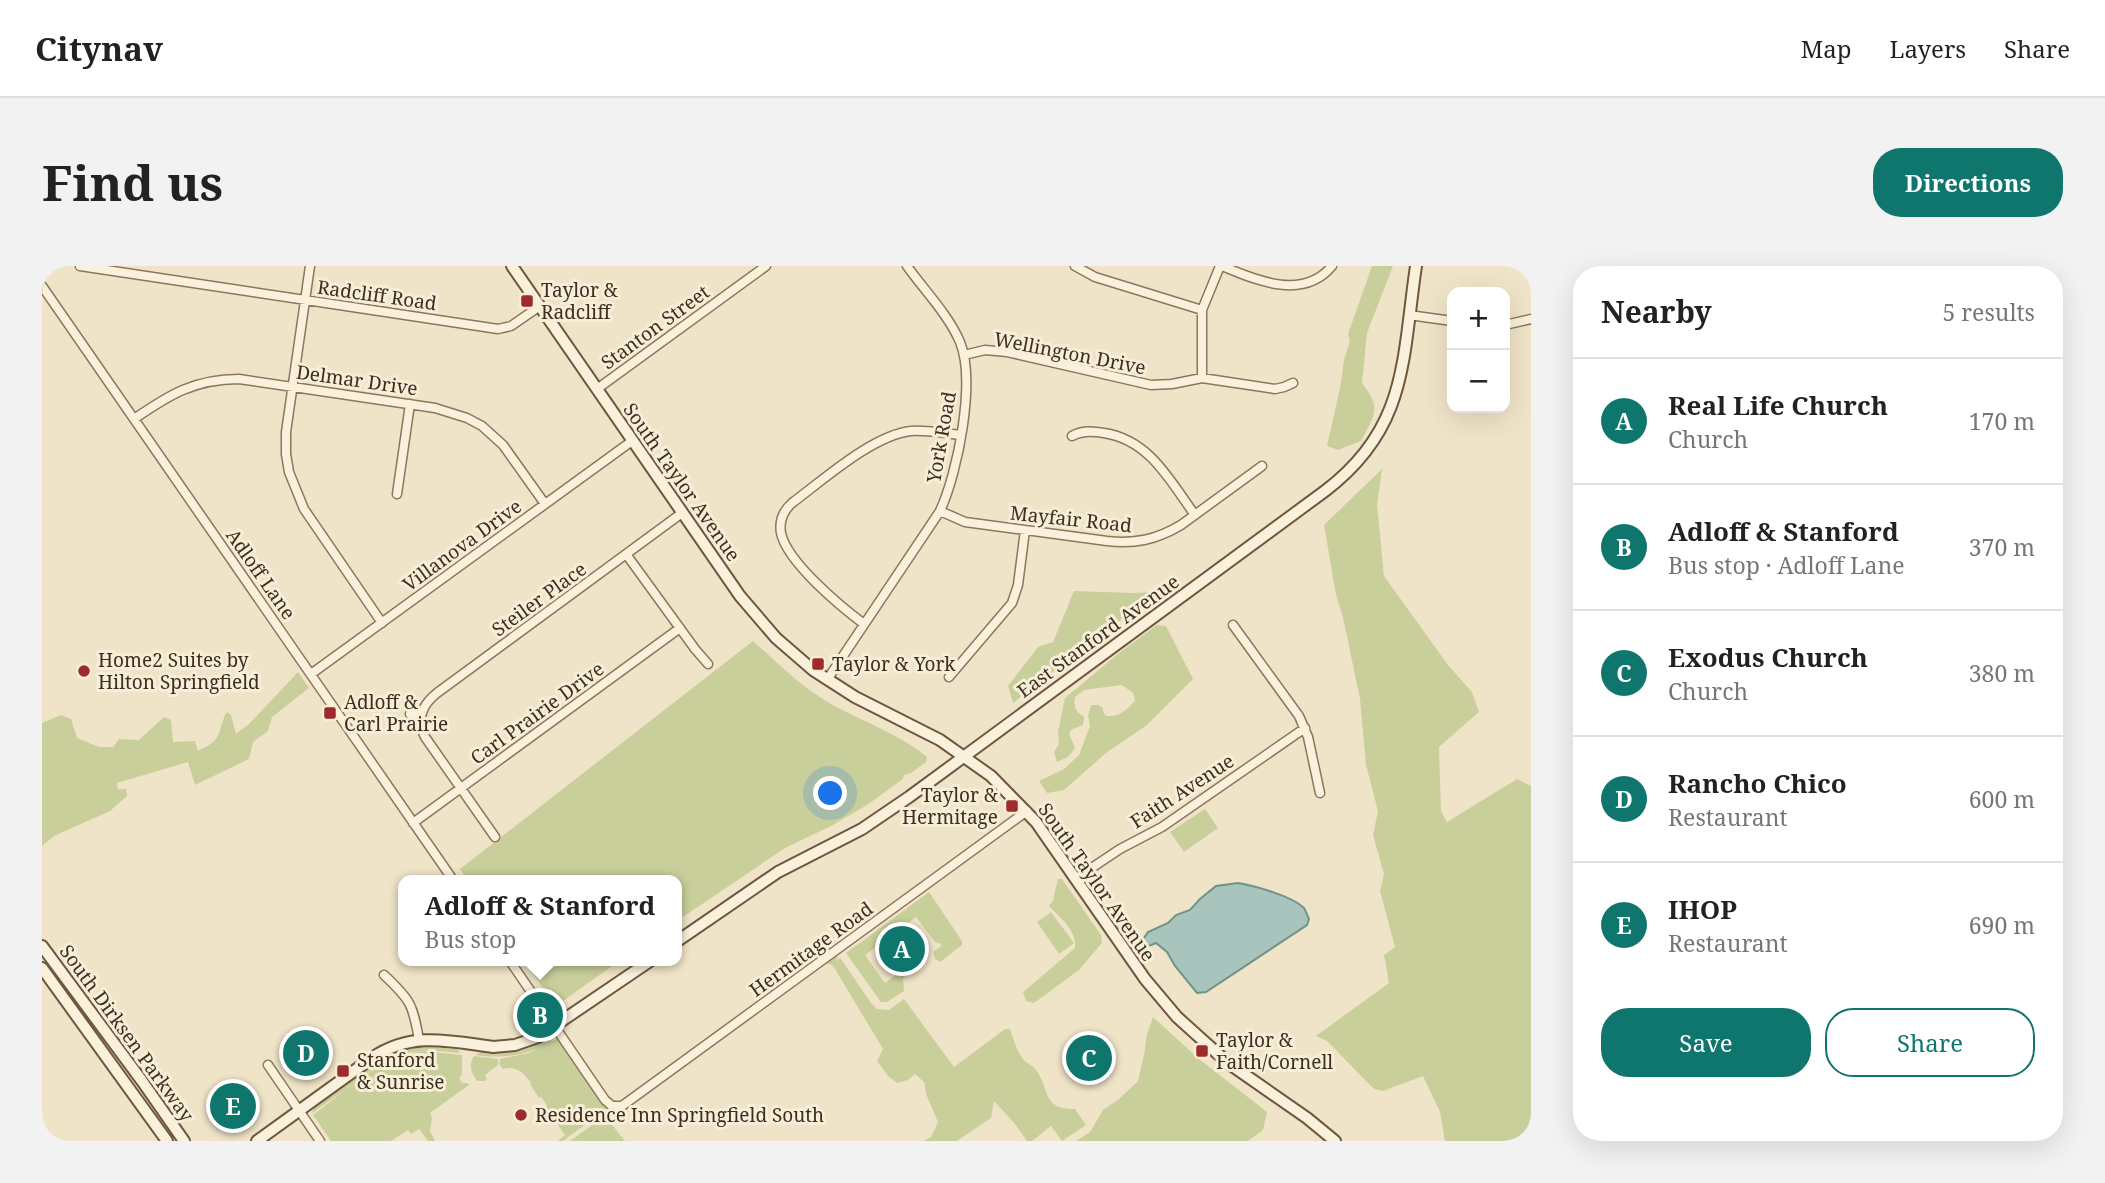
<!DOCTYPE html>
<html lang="en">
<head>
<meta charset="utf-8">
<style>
	body { margin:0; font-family:"Noto Serif",serif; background:#f2f2f2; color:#222 }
	.controls { position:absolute; right:21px; top:21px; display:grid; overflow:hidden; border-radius:14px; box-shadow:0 7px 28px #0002 }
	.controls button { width:63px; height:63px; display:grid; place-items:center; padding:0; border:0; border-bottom:2px solid #e0e0e0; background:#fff; color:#222; font:35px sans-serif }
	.you { position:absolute; left:789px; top:528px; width:24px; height:24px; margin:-18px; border:5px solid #fff; border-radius:50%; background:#1a73e8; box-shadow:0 0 0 10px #1a73e833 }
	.badge { display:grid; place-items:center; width:46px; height:46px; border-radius:50%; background:#0f766e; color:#fff; font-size:23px; font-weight:700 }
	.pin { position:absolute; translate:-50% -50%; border:4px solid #fff; box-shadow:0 2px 7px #0006 }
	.popup { position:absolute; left:356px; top:609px; width:284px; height:91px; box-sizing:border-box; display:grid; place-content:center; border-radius:14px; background:#fff; filter:drop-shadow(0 2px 5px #0005); font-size:23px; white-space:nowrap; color:#767676 }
	.popup b { font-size:26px; color:#222 }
	.popup::after { content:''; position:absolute; left:50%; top:100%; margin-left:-14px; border:14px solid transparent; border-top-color:#fff }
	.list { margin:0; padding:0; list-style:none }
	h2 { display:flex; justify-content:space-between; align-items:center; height:91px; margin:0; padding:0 28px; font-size:30px }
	h2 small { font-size:23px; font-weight:400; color:#767676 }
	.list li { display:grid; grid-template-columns:46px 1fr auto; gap:21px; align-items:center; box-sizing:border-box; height:126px; padding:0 28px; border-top:2px solid #e0e0e0 }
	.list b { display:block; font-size:26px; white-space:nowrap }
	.list p { margin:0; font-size:23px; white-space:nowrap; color:#767676 }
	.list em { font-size:23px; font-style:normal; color:#767676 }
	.actions { display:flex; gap:14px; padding:21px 28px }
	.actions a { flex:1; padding:16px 0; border:2px solid #0f766e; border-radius:28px; text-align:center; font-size:24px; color:#0f766e }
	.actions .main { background:#0f766e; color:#fff }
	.map { position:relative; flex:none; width:1489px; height:875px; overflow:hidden; border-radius:28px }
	header { display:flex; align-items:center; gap:42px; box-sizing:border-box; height:98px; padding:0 35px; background:#fff; border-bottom:2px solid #e0e0e0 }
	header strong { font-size:33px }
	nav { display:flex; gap:38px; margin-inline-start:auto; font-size:24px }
	.intro { display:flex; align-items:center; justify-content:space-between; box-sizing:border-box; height:168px; padding:0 42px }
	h1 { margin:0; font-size:49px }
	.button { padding:18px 32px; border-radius:28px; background:#0f766e; color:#fff; font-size:24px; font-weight:700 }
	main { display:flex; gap:42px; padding:0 42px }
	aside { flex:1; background:#fff; border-radius:28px; box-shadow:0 7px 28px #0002 }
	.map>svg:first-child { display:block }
</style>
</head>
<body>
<header>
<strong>Citynav</strong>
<nav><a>Map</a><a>Layers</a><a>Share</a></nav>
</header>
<div class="intro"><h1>Find us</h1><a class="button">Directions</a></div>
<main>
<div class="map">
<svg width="1489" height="875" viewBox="0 0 1489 875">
	<rect width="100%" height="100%" fill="#f0e4c8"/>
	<path fill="#c9cf9b" d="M1330,0H1351L1325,67L1320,117C1340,143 1333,148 1319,175L1296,184L1285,180L1299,117L1302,94L1308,75L1306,68Z
		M1340,203L1335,239L1342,310L1406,399L1430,426L1437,446L1397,481L1399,545L1405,556L1475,513L1489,520V875H1403L1398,846L1381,810L1341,825L1332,823L1285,775L1274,770L1347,717L1342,689L1353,681L1338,625L1342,608L1331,569L1336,545L1324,499L1318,433L1301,351L1294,329L1282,259Z
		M1032,325L1091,327L1115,326L971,437L966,420L996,381L1011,376Z
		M1115,359L1124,360L1151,413L1105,459L1064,487L1022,524L1005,527L997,515L1022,503L1037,489L1048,460L1046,450L1049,439H1056L1061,442V446L1064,450C1078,451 1084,444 1093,435L1091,427L1080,419L1042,424L1033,431C1031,441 1034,446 1042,451L1041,459L1029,464L1027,468L1033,482L1026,491L1015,496L1012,486L1017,478L1016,466L1023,432L1077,387Z
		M711,375C736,397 761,423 791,439C822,456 857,468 885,491L884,496L869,507L862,509L861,513L825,539L789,560L743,582L635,655L634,614H425L418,603Z
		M256,406L267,422L230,451L226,465L211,476L207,493L153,519L146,496L75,517L76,523H84L85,530L68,545L12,570L0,580V457L19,449L29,453L35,472L57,481H71L77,473L97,474L122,451L129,454L131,476L153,475L156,485C161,482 168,479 172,475C180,467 179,454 185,446L189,449L194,468L207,458Z
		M1163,543L1176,562L1142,586L1128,566Z
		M1016,613H1020L1059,669L1060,677L1037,704L992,737L984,735L981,726L1033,682C1035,664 1018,652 1007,640L1011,634Z
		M887,626L920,675V679L898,696L893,693L891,686L899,680V678L893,676L874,651L823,689L843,717L860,704L866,707L861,713L862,725L845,736H839L804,687Z
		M1009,646L1032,677L1017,688L995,656Z
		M793,690L796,691L794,695L798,692L799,693L829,737L835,743L847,744L862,733L912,801L963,763H968C972,774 974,784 981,793C985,798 991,799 994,804C1009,824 999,843 1033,843L1044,859L1020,875L1009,860L990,875H985L973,858L952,835L949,852L915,875H882L889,871L896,856L884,828L882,816L873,808L866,814L855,817L846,810L835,795L841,783L793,703L790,699L784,697L776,700Z
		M482,695H577L514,740Z
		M1111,751L1157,793L1225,846L1221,864L1206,875H1034L1048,866L1061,844L1077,833L1096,815L1102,789L1105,768Z
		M506,773L510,775C486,790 461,793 433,789L439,786L474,785Z
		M515,773L564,843L521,875H516L523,869L503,841L505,839L499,831L497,832L488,818L489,817C482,807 474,799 461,803L457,798L458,793L487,787Z
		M387,779L413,782L419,787C391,784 369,782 343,795L269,848L273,840L346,789L368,781Z
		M383,785L420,789V808L417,812L420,817H425L427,819L388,847L390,852L388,865L393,875H386L377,863L369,868L366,864L349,875H289L271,849C302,826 343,787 383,785Z
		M432,790L456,793V799L443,809L445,813L443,815H435C429,806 426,800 432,790Z
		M563,850L583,875H528Z"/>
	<path fill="#a9c4bc" stroke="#6f938a" stroke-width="2" d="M1196,617C1213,620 1250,630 1262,642C1264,645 1265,649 1267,653L1265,659L1164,726L1155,727L1133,700L1125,686L1114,677L1102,682L1100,675L1106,666L1126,657L1134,649L1148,644L1158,633L1174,620Z"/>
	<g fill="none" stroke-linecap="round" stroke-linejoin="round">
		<defs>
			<path id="street" d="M38,0L456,63L469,60L498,40
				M268,0L244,166V188L247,206L262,243L340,357
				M1033,0L1053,11L1160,44V112
				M1180,0C1214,14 1261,35 1290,0
				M0,2L5,0
				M0,20L411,614
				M1160,44L1178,0
				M1367,49L1410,55
				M1463,59L1489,53
				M922,89L943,84L965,86L1109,119L1130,118L1160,112L1233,123L1242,121L1251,117
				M555,123L724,0
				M92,153C127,129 152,113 197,113L393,142L425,152L440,160L461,179L503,238
				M1030,170C1040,164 1051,165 1062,167C1108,174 1128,215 1153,249
				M355,228L368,138
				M898,245L923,256L1065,275C1093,278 1114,274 1139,259L1220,200
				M584,288L653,383L666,398
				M822,358C798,340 745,296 739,267C737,255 741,245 750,237C781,214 831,169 869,165C886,164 902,167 918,169
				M1191,359L1257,450L1266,471L1278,527
				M269,408L590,175
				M907,411L970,337L976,319L983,264
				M785,414L898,245C916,206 934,115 918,76C906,48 882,24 865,0
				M368,448L379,449
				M371,557L638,362
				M453,571L383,471C374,453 380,439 395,427L640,247
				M1033,613L1078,583L1120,561L1263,462
				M468,695L563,834L570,840H580L985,545
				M342,709C369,734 371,739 377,774
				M226,799L278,875"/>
			<path id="secondary" d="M470,0L698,330L734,372L771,404L813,431L898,474L949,510L994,556L1103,713L1135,751L1186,797L1265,852L1293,875
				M634,676L736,606L820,563L867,531L1283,225C1366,162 1360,94 1374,0
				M0,680L100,815L142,875
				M0,702L125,875
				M215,875L330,792C370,765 407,775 451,781L473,779L496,771L608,695"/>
		</defs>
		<use href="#street" stroke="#8d765c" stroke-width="11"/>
		<use href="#secondary" stroke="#6f573f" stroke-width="14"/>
		<use href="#street" stroke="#faf1dc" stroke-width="8"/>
		<use href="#secondary" stroke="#faf1dc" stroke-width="10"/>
	</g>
	<g fill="#9e2a2b" stroke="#f7eed8" stroke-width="2.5">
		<rect x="478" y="28" width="14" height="14" rx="3.5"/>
		<rect x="769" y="391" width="14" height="14" rx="3.5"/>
		<circle cx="42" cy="405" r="7"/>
		<rect x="281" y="440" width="14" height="14" rx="3.5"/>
		<rect x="963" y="533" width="14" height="14" rx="3.5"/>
		<rect x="1153" y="778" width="14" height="14" rx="3.5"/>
		<rect x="294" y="798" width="14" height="14" rx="3.5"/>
		<circle cx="479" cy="849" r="7"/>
	</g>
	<g text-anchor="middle" stroke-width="6" stroke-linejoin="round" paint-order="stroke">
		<g font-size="19" fill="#3d2e20" stroke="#f7eed8" text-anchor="start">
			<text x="499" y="31">Taylor &amp;<tspan x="499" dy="22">Radcliff</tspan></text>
			<text x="56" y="401">Home2 Suites by<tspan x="56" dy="22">Hilton Springfield</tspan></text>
			<text x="790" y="405">Taylor &amp; York</text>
			<text x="302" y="443">Adloff &amp;<tspan x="302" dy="22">Carl Prairie</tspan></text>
			<text x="956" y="536" text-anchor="end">Taylor &amp;<tspan x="956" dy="22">Hermitage</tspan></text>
			<text x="1174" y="781">Taylor &amp;<tspan x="1174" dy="22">Faith/Cornell</tspan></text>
			<text x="315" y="801">Stanford<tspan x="315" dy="22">&amp; Sunrise</tspan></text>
			<text x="493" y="856">Residence Inn Springfield South</text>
		</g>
		<g font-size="19" fill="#3d2e20" stroke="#f7eed8">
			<text transform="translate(335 29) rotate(8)" y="7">Radcliff Road</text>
			<text transform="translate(613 61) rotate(-36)" y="7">Stanton Street</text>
			<text transform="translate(1028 87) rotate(11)" y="7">Wellington Drive</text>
			<text transform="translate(315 114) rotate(8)" y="7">Delmar Drive</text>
			<text transform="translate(899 171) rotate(-80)" y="7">York Road</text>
			<text transform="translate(640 216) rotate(55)" y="7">South Taylor Avenue</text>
			<text transform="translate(1029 253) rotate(6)" y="7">Mayfair Road</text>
			<text transform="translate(420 279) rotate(-36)" y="7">Villanova Drive</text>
			<text transform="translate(219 308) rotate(55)" y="7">Adloff Lane</text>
			<text transform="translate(497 333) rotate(-36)" y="7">Steiler Place</text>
			<text transform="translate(1056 370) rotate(-36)" y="7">East Stanford Avenue</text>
			<text transform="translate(495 447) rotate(-36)" y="7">Carl Prairie Drive</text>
			<text transform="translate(1140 525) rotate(-33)" y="7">Faith Avenue</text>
			<text transform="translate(1055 616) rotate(55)" y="7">South Taylor Avenue</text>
			<text transform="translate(769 683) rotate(-36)" y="7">Hermitage Road</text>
			<text transform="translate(85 767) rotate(54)" y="7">South Dirksen Parkway</text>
		</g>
	</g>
</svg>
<div class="controls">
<button>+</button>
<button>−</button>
</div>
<div class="you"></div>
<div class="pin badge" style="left:860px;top:683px">A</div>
<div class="pin badge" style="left:498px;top:749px">B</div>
<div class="popup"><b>Adloff &amp; Stanford</b>Bus stop</div>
<div class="pin badge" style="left:1047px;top:792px">C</div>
<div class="pin badge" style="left:264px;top:787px">D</div>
<div class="pin badge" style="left:191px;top:840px">E</div>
</div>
<aside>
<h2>Nearby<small>5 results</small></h2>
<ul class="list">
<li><span class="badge">A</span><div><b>Real Life Church</b><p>Church</p></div><em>170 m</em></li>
<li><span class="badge">B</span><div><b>Adloff &amp; Stanford</b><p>Bus stop · Adloff Lane</p></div><em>370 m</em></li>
<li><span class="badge">C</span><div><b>Exodus Church</b><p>Church</p></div><em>380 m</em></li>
<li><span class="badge">D</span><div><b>Rancho Chico</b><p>Restaurant</p></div><em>600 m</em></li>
<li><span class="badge">E</span><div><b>IHOP</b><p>Restaurant</p></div><em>690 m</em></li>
</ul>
<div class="actions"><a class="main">Save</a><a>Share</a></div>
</aside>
</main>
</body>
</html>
